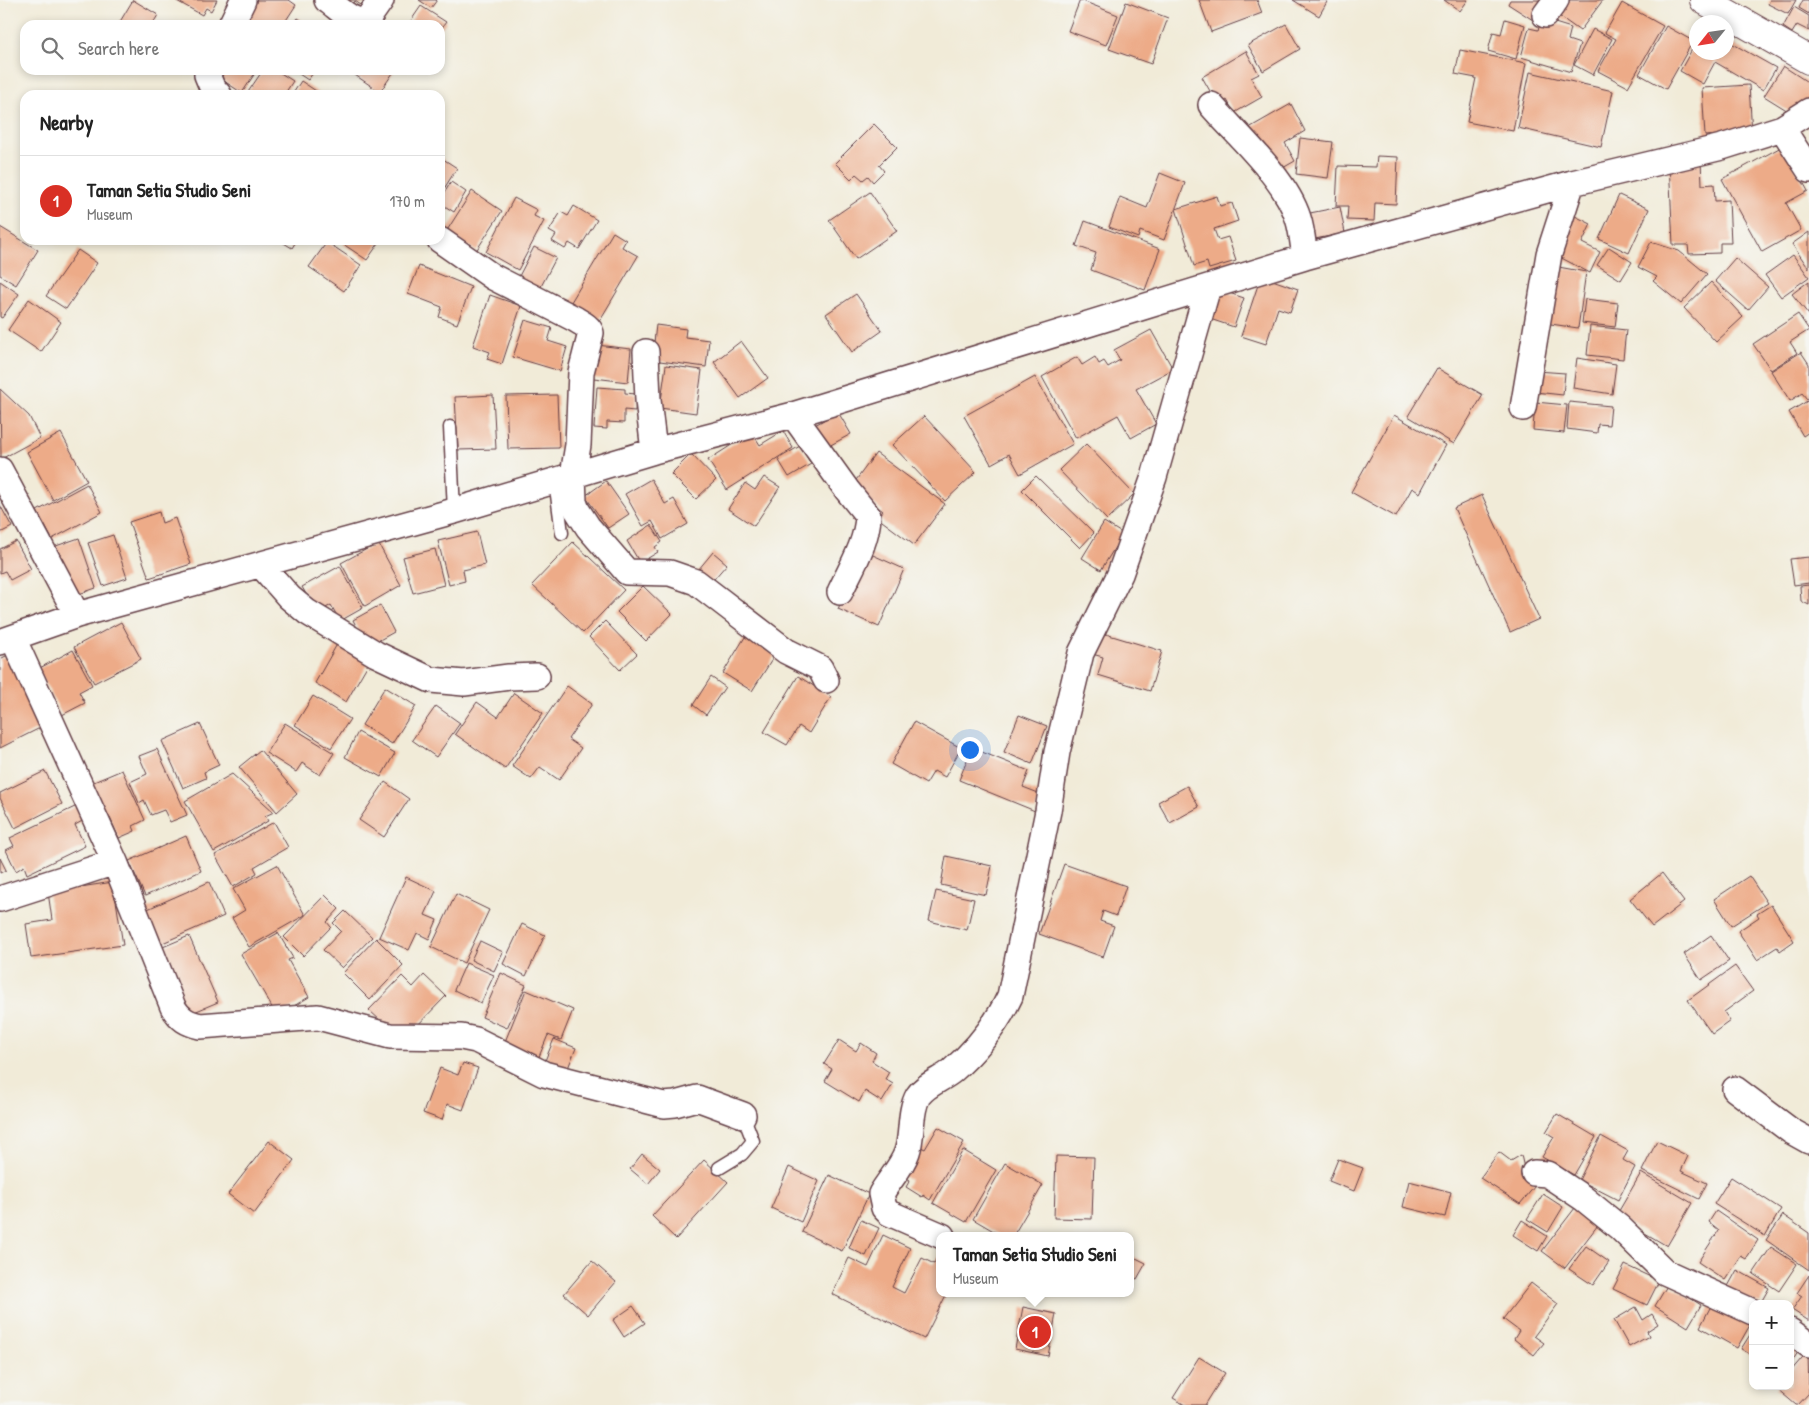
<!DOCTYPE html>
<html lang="en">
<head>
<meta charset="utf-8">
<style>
	body { margin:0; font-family:"Patrick Hand",sans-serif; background:#f2f2f2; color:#222 }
	.controls { position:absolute; right:15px; bottom:15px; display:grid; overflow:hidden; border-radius:10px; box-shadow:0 2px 8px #0003 }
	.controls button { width:45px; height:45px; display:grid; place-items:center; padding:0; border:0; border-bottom:1px solid #e0e0e0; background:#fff; color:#222; font:25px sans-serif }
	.compass { position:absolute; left:1689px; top:15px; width:45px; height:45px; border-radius:50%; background:#fff; box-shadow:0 2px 8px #0003; rotate:240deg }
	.you { position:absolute; left:969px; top:749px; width:18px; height:18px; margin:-12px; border:4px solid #fff; border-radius:50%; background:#1a73e8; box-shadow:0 0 0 8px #1a73e833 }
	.badge { display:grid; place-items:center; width:32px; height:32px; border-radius:50%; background:#d93025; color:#fff; font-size:16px; font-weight:700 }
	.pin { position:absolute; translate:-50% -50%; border:2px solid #fff; box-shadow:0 1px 5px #0006 }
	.popup { position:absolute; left:936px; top:1232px; width:198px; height:65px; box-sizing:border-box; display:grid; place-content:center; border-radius:10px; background:#fff; filter:drop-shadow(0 1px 4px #0005); font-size:16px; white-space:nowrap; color:#767676 }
	.popup b { font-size:19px; color:#222 }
	.popup::after { content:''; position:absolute; left:50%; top:100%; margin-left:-10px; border:10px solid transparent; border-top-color:#fff }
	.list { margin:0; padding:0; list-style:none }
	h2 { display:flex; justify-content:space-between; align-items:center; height:65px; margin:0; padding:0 20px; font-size:21px }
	h2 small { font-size:16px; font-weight:400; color:#767676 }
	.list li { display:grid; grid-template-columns:32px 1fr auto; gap:15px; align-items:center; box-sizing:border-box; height:90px; padding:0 20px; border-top:1px solid #e0e0e0 }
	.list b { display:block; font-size:19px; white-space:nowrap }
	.list p { margin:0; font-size:16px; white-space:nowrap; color:#767676 }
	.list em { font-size:16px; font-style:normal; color:#767676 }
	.icon { flex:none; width:28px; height:28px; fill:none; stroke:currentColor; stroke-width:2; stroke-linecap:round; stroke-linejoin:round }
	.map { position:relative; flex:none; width:1809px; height:1405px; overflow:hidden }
	.search { position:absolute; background:#fff; box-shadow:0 2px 8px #0003; left:20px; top:20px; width:425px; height:55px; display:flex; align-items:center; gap:12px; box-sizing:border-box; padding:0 18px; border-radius:15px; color:#767676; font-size:19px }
	.panel { position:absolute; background:#fff; box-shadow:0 2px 8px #0003; left:20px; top:90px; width:425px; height:155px; border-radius:15px }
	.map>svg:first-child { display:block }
</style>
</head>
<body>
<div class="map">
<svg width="1809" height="1405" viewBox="0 0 1809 1405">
	<rect width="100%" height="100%" fill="#f6f6f2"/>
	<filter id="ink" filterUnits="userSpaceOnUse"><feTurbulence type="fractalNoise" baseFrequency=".02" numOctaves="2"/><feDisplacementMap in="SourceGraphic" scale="10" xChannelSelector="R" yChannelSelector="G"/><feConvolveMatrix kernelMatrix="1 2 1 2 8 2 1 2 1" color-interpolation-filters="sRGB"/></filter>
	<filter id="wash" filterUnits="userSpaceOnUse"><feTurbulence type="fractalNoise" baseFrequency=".0096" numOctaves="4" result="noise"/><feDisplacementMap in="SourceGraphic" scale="20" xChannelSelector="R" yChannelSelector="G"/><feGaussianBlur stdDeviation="1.12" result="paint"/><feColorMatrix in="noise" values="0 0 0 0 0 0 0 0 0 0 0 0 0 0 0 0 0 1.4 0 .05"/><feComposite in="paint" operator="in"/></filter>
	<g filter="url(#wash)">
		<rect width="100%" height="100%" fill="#f1ebd8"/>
		<g id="blocks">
			<path fill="#edab88" d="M133,0L158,15L152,25H118Z
				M175,0H217L211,11L206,8L202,15Z
				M253,0H289L296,5L283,25H245L239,21Z
				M333,0H364L361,5L355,1L349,10Z
				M419,0H437L431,8Z
				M1080,0L1118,15L1106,45L1068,31Z
				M1199,0H1257L1262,13L1211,32Z
				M1293,0H1328L1319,16Z
				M1444,0H1468L1460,11Z
				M1510,0H1546L1533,20L1508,4Z
				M1560,0H1603L1580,31L1552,11Z
				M1770,0H1796L1788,14L1768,4Z
				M1803,0H1809V14L1799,8Z
				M1126,2L1168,18L1151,64L1109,49Z
				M1622,3L1663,26L1628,87L1598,71L1616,39L1605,33Z
				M421,6L446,22L440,30V25H408Z
				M1794,7L1809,16V31L1797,25L1792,33L1783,27Z
				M298,18L308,25H293Z
				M1505,19L1525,25L1516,59L1488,51L1493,32L1501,34Z
				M1542,19L1571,28L1568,40L1580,44L1571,72L1521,57L1529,28L1538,30Z
				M1286,24L1300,49L1263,71L1248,45Z
				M1666,26L1693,41L1666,89L1639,74Z
				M1593,29L1612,39L1593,75L1574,65Z
				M1726,40L1776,68L1763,90L1715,62L1703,84L1680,71L1696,42V52H1726Z
				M1460,50L1526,63L1513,131L1467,122L1476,78L1455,74Z
				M1246,51L1259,74L1251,78L1262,97L1234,113L1227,100L1218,105L1202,77Z
				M1783,66L1809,83V104L1793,114L1764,96Z
				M214,70H257L242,93L212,73Z
				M263,70H276L293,81L284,95H246Z
				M293,70H315L308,80Z
				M358,70H395L380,92L355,75Z
				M1530,72L1613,91L1601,147L1518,128Z
				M301,81L322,95H292Z
				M1749,85L1752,133L1705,136L1702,88Z
				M1291,104L1305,131L1285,143L1295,161L1274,173L1249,128Z
				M874,124L897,147L879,165L884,171L873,182L868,176L863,180L856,174L851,179L835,163Z
				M1300,138L1333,142L1328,178L1296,174Z
				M1783,146L1808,191L1786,203L1801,230L1762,252L1722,179Z
				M1377,156L1398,157L1396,204L1375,203L1374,221L1347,220L1348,206H1336L1338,166L1376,167Z
				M440,157L457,168L440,195Z
				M1701,160L1702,185L1714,184L1715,201L1729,200L1731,243H1720V253L1689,254L1688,245H1673L1669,162Z
				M1160,173L1185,183L1164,240L1140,231L1138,238L1109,227L1120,197L1147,208Z
				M451,182L466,192L454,212L440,203V200Z
				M472,191L502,211L476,251L446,232Z
				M870,192L897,231L856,259L829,220Z
				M1619,195L1649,209L1629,253L1599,239Z
				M1217,196L1220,206L1232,203L1238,221L1214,229L1218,240L1228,237L1236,261L1209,269L1207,262L1194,266L1176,209Z
				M514,198L537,210L534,216L544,221L518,270L486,252Z
				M574,206L597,220L579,249L569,243L565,249L552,241L556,235L549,231L561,212L568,216Z
				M1340,207L1345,233L1310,240L1305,214Z
				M1571,214L1591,224L1582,243L1600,252L1590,273L1552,253Z
				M1085,221L1160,249L1145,290L1091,270L1096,253L1076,246Z
				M0,227L38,250L16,285L0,275Z
				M613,232L626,240L622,247L638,256L600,320L571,302Z
				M1809,232V269L1792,244Z
				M279,240H297L292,248Z
				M346,240H381L367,260L343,244Z
				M327,242L361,265L344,291L309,267Z
				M1651,242L1679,251L1707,274L1681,304L1653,281L1657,277L1638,267Z
				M534,247L556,258L537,294L516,282Z
				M1609,247L1632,262L1621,280L1597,265Z
				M78,250L97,263L66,309L46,296Z
				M1793,255L1809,277L1781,297L1765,275Z
				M1735,258L1768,287L1748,310L1715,281Z
				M419,266L471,287L457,324L439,317L442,307L408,294Z
				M1553,266L1586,272L1578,328L1544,323Z
				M1261,276L1298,289L1290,312L1278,308L1266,344L1241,336Z
				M0,281L19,294L2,318L0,317Z
				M1809,281V315L1792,294Z
				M1711,282L1743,317L1716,342L1684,308Z
				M1217,289L1244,298L1234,327L1207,318Z
				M856,294L882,331L852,352L826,314Z
				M490,295L521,306L502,364L487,359L490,352L473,346Z
				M29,299L61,322L41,352L8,330Z
				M1585,299L1618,303L1615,327L1582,323Z
				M1798,314L1809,330L1790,342L1797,353L1771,370L1753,344Z
				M525,320L552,328L548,341L567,347L560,371L513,357Z
				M656,325L686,329L685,337L709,340L706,367L652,360Z
				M1590,326L1626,330L1623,359L1587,355Z
				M1151,330L1173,369L1136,389L1156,424L1131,438L1118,415L1076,438L1042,377L1077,357L1082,365L1095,357L1099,364L1104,361L1108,367L1120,360L1114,350Z
				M741,341L768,378L740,398L714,362Z
				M588,344L631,349L628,382L585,377Z
				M1801,352L1809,364V398L1807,399L1802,393L1790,401L1771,371Z
				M1577,358L1616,364L1612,394L1573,388Z
				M666,365L702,370L696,413L660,408Z
				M1437,368L1483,395L1454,444L1408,416Z
				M1537,371L1565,373L1563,395L1535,392Z
				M1035,377L1073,444L1020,474L1009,454L991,464L964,416Z
				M597,387L625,389V393L636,394L635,411L624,410V423L607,422V429L594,428Z
				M0,389L29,416L40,438L1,459Z
				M493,395L496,449L458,450L455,397Z
				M557,395L559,448L508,449L506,396Z
				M1809,400V432L1803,436L1789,412Z
				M1535,402L1567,405L1564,433L1533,430Z
				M1569,402L1611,406L1609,425L1598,424L1597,433L1567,429Z
				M838,412L851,434L827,447L815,425Z
				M1394,415L1446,445L1420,493L1412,488L1396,517L1351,492Z
				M924,416L976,472L945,501L892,445Z
				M783,431L793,448L727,490L708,460L752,432L760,445Z
				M61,433L87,481L53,500L27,452Z
				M1086,444L1134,494L1107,520L1059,470Z
				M800,446L811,464L789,477L778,459Z
				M876,453L945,504L914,545L878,518L883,511L851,487Z
				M691,454L716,480L696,499L671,474Z
				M1036,476L1094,533L1080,548L1022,490Z
				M764,477L780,487L754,526L728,509L745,483L755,490Z
				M651,479L665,504L674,499L688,524L662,539L652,521L643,526L625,494Z
				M606,481L629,514L608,528L585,496Z
				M87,484L102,512L52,539L37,511Z
				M1482,495L1539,619L1510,632L1454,508Z
				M0,505L12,527L0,533Z
				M159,512L162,523L175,518L191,564L149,578L129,522Z
				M1104,522L1123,534L1101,570L1082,558Z
				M651,525L662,542L655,547L658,552L640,563L627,541Z
				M477,532L485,565L463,570L465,581L449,585L438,541Z
				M113,535L127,578L103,586L88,543Z
				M79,538L96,588L73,596L56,546Z
				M16,541L31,569L10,580L5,571L0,573V549Z
				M573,542L624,590L583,633L532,585Z
				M378,543L401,585L365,606L341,563Z
				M435,549L444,585L413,593L403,557Z
				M864,551L904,569L879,627L838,609Z
				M713,552L727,564L707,587L693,576Z
				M1809,557V583L1794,585L1790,559Z
				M340,566L363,608L340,621L331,605L317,613L302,587Z
				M1809,585V605L1801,601L1800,586Z
				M643,586L672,614L646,641L617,612Z
				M380,605L394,632L367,647L353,620Z
				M605,621L637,654L620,670L589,637Z
				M121,622L141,659L94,683L74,647Z
				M1099,632L1162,651L1150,691L1098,675L1103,657L1092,654Z
				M745,637L775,655L752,691L723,673Z
				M340,639L372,657L346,702L315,683Z
				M73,650L92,685L79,692L85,703L62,715L38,669Z
				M10,654L46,725L0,748V659Z
				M798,676L831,697L809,733L799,726L787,745L764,732Z
				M711,677L725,687L706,715L693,705Z
				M567,686L592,704L568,739L581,748L559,780L540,767L531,779L512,766Z
				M385,687L416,706L392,744L362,725Z
				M514,693L543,713L505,769L455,734L477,702L498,717Z
				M313,696L350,719L331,748L295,725Z
				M436,706L460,723L436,757L412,740Z
				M1019,715L1047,726L1032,764L1004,752Z
				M914,722L961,748L945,777L934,771L926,784L891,764Z
				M285,723L334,753L320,775L302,763L296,772L266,753Z
				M200,724L219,765L204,772L206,778L183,788L162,741Z
				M358,732L395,753L381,777L345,757Z
				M972,748L1029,771L1023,787L1041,794L1035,811L959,780Z
				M157,749L187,815L170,822L164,810L151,815L144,800L139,803L130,782L147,774L139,756Z
				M260,750L297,794L277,812L239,767Z
				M122,770L145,820L133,826L135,831L119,838L110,818L105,820L89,784Z
				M45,771L62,804L15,828L0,798V793Z
				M232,774L274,812L265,816L268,821L214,852L185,801Z
				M385,782L409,799L384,837L359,820Z
				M1187,786L1199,807L1170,823L1158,802Z
				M79,805L86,819L75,825L85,846L27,874L24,866L16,871L6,850L14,846L10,838Z
				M274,822L288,847L254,867L257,873L233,887L215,855Z
				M186,836L201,871L145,896L129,861Z
				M946,856L992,866L986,895L941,885Z
				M0,858L6,870L0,873Z
				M1064,864L1126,886L1116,916L1103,911L1100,921L1114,926L1103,957L1039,934Z
				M277,865L305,915L249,947L232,918L245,910L233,889Z
				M1662,873L1684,902L1652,927L1630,899Z
				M1749,876L1767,903L1731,926L1714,899Z
				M406,877L436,891L425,915L437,920L429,939L417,933L409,950L379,937Z
				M113,882L123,945L31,958L26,924L52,920L48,892Z
				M209,882L224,916L158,945L143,911Z
				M936,891L974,899L967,930L929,921Z
				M456,894L489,910L464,963L431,947Z
				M325,895L339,909L327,922L331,927L303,956L284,937Z
				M1771,905L1794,941L1780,951L1777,947L1757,960L1738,931L1759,917L1757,914Z
				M345,911L372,937L342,968L323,950L341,931L333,923Z
				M522,924L545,935L526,976L503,964Z
				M278,933L293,958L288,960L309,997L277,1016L241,954Z
				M1711,935L1729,961L1701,980L1684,954Z
				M189,936L218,1002L187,1015L158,949Z
				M376,938L403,965L370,1000L343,973Z
				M480,941L503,952L494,971L471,960Z
				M466,963L494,975L481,1003L454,990Z
				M1735,966L1753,991L1724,1012L1730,1021L1712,1034L1688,1000Z
				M501,973L526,985L507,1028L482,1017Z
				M424,975L446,996L409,1034H395L369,1010L402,976L413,987Z
				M526,990L573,1010L561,1040L548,1035L538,1059L504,1044Z
				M554,1039L576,1048L566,1073L544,1063Z
				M839,1040L856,1051L861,1043L876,1053L872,1061L889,1072L885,1079L893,1084L882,1102L865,1091L859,1102L825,1081L832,1069L824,1064Z
				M463,1063L478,1068L463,1110L447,1104L442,1120L423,1113L440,1068L458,1075Z
				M1557,1114L1596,1137L1574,1175L1542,1157L1554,1137L1546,1132Z
				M938,1127L964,1142L930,1200L923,1195L922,1197L906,1187L910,1180L900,1174L917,1145L925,1149Z
				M1601,1136L1628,1151L1623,1160L1635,1167L1618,1200L1579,1180Z
				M269,1141L294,1160L254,1214L228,1194Z
				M1657,1141L1688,1156L1681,1171L1707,1183L1699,1199L1642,1171Z
				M963,1150L996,1170L966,1222L933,1203Z
				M1499,1152L1511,1161L1521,1155L1524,1168L1535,1186L1520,1204L1480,1178Z
				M642,1154L660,1169L648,1184L630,1169Z
				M1056,1156L1094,1157L1092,1219L1054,1218Z
				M1338,1159L1363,1168L1354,1191L1329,1181Z
				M704,1160L728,1182L676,1239L652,1216Z
				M1005,1163L1043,1185L1013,1236H1002L973,1219Z
				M789,1167L819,1181L801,1222L771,1208Z
				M1641,1173L1692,1203L1667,1246L1616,1216Z
				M829,1175L869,1194L842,1251L802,1232Z
				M1731,1177L1781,1209L1765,1236L1714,1204Z
				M1409,1181L1451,1192L1445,1217L1403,1207Z
				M1543,1194L1563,1207L1548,1232L1527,1219Z
				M1575,1208L1598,1225L1565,1268L1542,1251Z
				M1716,1211L1758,1240L1746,1259L1741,1256L1725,1280L1698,1262L1719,1230L1709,1222Z
				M1783,1215L1809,1233V1270L1766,1240Z
				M861,1220L879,1228L866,1256L849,1248Z
				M1522,1220L1547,1236L1538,1251L1513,1235Z
				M883,1235L910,1248L892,1287L904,1293L922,1258L934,1264L940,1251V1293H947L924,1339L832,1294L849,1258L868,1267Z
				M1586,1246L1609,1262L1593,1285L1569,1269Z
				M1771,1247L1797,1264L1779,1291L1753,1274Z
				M1130,1255L1146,1263L1137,1279L1130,1276Z
				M592,1261L616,1282L588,1315L564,1294Z
				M1625,1265L1659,1281L1647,1305L1613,1289Z
				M1737,1270L1769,1288L1760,1304L1726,1290Z
				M1809,1275V1321L1792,1310L1802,1296L1797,1293Z
				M1531,1283L1558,1304L1534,1336L1544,1343L1534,1355L1514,1339L1519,1331L1503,1319Z
				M1668,1284L1701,1305L1688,1327L1655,1306Z
				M1712,1304L1750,1325L1737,1348L1700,1327Z
				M633,1306L645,1323L624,1337L613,1320Z
				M1023,1307L1056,1314L1048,1356L1015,1349Z
				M1636,1307L1643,1320L1652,1314L1658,1324L1647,1331L1649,1336L1629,1347L1614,1320Z
				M1753,1330V1356L1741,1349Z
				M1790,1341L1801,1347L1790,1365Z
				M1808,1351L1809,1393L1798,1405H1796L1776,1388L1778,1386H1790V1372Z
				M1199,1357L1225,1373L1205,1405H1185L1173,1398Z"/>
		</g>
	</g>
	<g filter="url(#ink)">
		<use href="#blocks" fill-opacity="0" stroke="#633e45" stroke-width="1"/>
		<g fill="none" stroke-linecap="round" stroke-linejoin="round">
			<defs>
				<path id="lane" d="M450,427L454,511
					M555,480L562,533
					M719,1168L742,1154L753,1141L743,1115"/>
				<path id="street" d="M327,0C339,8 352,24 367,20L381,0
					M1545,15L1556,0
					M231,25L243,0
					M210,70L207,75L212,87L219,95
					M1211,105C1238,136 1286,179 1298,218C1302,230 1303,244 1305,257
					M1782,128L1809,170
					M440,240L493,277L575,319C581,323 589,326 591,333L581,372L578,445L573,475L574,502L577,510L588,527L627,572L670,573L696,582L786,651L820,668L826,680
					M646,352L648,400L654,451
					M1523,408L1549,254L1572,183
					M793,415L847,490L868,516C867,543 851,568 840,592
					M0,470L77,615
					M261,565L289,597L307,612L376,654L431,680L464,683L509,677L537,676
					M13,638L115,862L173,1007C180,1019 187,1023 200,1026L318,1017L390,1036L461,1037L476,1040L544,1074L664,1105L675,1104L697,1098L743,1115
					M0,642L77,615L454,511L654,451L793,415L1305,257L1572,183L1722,147L1782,128L1809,111
					M0,899L115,862
					M1735,1089L1791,1131L1809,1141
					M1534,1173L1547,1174L1583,1198L1620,1228L1665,1272L1753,1312
					M942,1236L889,1213L884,1208L881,1194C889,1180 902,1167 907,1152C913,1135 909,1112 918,1096C926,1084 941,1080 952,1071C975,1051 997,1024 1010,996L1048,811L1057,752L1081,653L1120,574L1154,477L1208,287
					M1790,1331L1809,1345"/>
				<path id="secondary" d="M1704,0L1809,60"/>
			</defs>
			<use href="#lane" stroke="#633e45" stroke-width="15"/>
			<use href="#street" stroke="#633e45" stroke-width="28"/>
			<use href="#secondary" stroke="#633e45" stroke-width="30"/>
			<use href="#lane" stroke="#fff" stroke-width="12"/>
			<use href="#street" stroke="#fff" stroke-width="25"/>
			<use href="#secondary" stroke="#fff" stroke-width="28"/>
		</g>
	</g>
</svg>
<div class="controls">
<button>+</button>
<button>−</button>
</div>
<svg class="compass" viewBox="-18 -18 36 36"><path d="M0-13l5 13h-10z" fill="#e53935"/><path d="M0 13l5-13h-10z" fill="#767676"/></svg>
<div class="you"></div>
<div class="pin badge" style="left:1035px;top:1332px">1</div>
<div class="popup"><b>Taman Setia Studio Seni</b>Museum</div>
<div class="search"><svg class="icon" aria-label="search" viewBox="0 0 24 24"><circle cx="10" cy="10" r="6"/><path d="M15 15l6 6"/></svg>Search here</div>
<section class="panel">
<h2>Nearby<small></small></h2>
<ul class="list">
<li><span class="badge">1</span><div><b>Taman Setia Studio Seni</b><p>Museum</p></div><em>170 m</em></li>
</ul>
</section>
</div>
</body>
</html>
